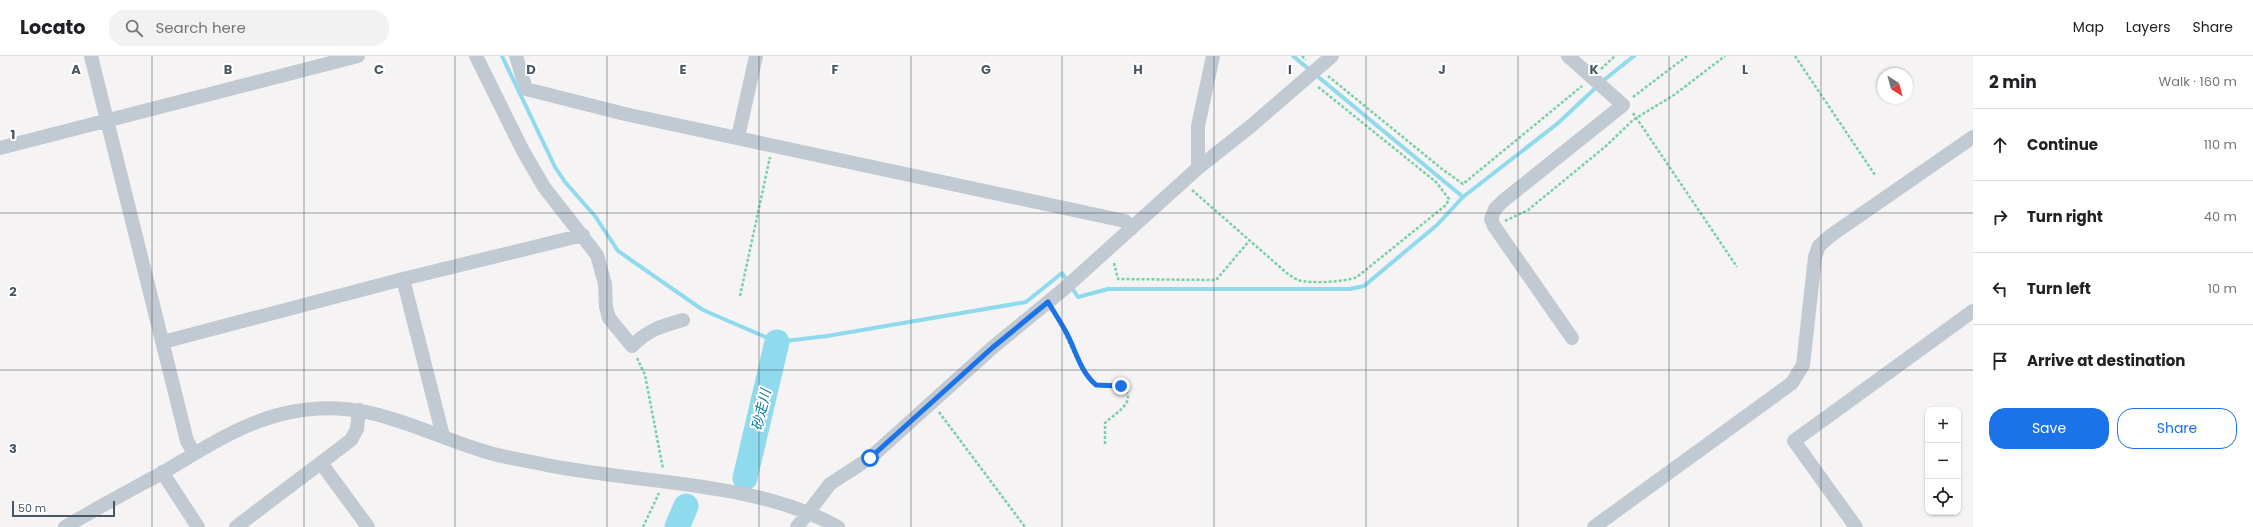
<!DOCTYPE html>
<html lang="en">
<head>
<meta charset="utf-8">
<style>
	body { margin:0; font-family:Poppins,"Noto Sans JP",sans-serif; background:#f2f2f2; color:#202124 }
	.controls { position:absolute; right:12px; bottom:12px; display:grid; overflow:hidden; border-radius:8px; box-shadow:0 1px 3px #0004 }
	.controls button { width:36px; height:36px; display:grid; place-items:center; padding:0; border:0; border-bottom:1px solid #e0e0e0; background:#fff; color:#202124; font:20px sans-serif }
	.compass { position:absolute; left:1877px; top:12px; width:36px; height:36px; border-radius:50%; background:#fff; box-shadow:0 1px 3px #0004; rotate:144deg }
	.scale { position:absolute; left:12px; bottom:10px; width:103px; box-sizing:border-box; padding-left:4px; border:2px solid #4a5661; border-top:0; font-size:11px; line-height:14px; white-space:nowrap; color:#4a5661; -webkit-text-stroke:3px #fff; paint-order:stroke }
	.stop { position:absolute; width:12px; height:12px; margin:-9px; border:3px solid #1a73e8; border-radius:50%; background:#fff }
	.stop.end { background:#1a73e8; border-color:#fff; box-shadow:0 1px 4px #0008 }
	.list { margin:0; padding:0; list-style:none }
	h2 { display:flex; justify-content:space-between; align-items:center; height:52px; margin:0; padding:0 16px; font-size:17px }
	h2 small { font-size:13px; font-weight:400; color:#757577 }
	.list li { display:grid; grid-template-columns:26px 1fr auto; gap:12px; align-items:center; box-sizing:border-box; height:72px; padding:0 16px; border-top:1px solid #e0e0e0 }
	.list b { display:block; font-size:15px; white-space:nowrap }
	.list em { font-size:13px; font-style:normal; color:#757577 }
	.actions { display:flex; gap:8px; padding:12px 16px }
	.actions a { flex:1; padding:9px 0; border:1px solid #1a73e8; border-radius:16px; text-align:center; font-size:14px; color:#1a73e8 }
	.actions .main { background:#1a73e8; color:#fff }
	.icon { flex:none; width:22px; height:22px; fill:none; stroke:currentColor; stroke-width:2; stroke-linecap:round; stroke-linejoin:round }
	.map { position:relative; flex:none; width:1973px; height:471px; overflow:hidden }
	header { display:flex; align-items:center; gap:24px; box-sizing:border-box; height:56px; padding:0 20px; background:#fff; border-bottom:1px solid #e0e0e0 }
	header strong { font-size:19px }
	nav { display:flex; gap:22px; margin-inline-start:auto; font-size:14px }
	.search { width:280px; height:36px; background:#f2f2f2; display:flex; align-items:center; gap:10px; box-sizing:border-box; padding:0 14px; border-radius:16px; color:#757577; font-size:15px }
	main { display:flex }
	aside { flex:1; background:#fff }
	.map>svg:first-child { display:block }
</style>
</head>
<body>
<header>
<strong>Locato</strong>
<div class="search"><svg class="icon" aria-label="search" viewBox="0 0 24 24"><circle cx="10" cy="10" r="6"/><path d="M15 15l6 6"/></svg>Search here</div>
<nav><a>Map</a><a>Layers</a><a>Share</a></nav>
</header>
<main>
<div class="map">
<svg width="1973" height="471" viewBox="0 0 1973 471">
	<rect width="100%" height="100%" fill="#f5f3f3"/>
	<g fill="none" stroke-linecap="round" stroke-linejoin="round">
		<path stroke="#90daee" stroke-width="4" d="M502,0L555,111L565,126L595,160L618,195L703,254L777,286L827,280L1026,246L1062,217L1078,241L1108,233H1350L1364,230L1437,169L1463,141L1557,68L1604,24L1634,0
			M1293,0L1463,141"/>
		<path stroke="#90daee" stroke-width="25" d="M745,422L777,286
			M677,471L686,450"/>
		<path stroke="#7ad0a6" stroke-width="2.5" stroke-dasharray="3 2" stroke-linecap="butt" d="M1302,0L1306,4
			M1795,0L1875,119
			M1601,13L1615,0
			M1328,20L1442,113L1463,128L1582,30
			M1633,41L1687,0
			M1633,57L1737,211
			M1192,134L1289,219C1292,220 1295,223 1298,224C1309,228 1346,226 1357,221L1446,149L1449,143L1436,126L1317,30
			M1505,165L1528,154L1606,90L1633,64L1674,39L1725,0
			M1114,207L1118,223L1216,224L1250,184
			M740,240L770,101
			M1055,258C1064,273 1083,322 1095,329C1102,332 1114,330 1121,330C1140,345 1115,357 1105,367V388
			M637,302L645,319L663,413
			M939,356L1025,471
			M643,471L659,437"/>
		<path stroke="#c1cad2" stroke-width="14" d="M91,0L187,385L194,397
			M476,0L523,95L544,131L597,199L605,228L606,251L609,262L632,290C648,274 661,270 683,264
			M516,0L526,33L625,58L1125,165L1131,173
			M1568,0L1623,49L1503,145L1495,153L1491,163L1494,170L1572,282
			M738,81L756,0
			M0,92L358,0
			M1198,112V70L1213,0
			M403,223L583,179
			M163,286L403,223L443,380
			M321,407L368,471
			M162,416L198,471
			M65,471C97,452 129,435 162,417C203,393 244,365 291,356C368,340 420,377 490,397C507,402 525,404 542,408C636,428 754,424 838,471
			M236,471L351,384L357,373L359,354
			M797,471L830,428L870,402L992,292L1065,232L1198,112L1251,70L1332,0
			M1594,471L1792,327L1803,309L1815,201L1819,190L1830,180L1973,81
			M1856,471L1794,385L1973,255"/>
	</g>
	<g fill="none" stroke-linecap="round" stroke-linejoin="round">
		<path stroke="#1a73e8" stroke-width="5" d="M870,402L992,292L1048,246C1054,256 1060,265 1066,276C1076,294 1079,314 1096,329L1121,330"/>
	</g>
	<path fill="none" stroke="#4a5661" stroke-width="1" stroke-opacity="0.55" d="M152,0V471M304,0V471M455,0V471M607,0V471M759,0V471M911,0V471M1062,0V471M1214,0V471M1366,0V471M1518,0V471M1669,0V471M1821,0V471M0,157H1973M0,314H1973"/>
	<g text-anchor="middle" stroke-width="4" stroke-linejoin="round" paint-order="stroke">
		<g font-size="14" font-style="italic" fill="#0c7c9b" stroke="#fff">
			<text transform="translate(761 354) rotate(-77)" y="5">砂走川</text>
		</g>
	</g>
	<g font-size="13" text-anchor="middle" font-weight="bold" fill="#4a5661" stroke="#fff" stroke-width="4" stroke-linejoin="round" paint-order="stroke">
		<text x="76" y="18">A</text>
		<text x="228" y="18">B</text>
		<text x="379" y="18">C</text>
		<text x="531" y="18">D</text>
		<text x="683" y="18">E</text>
		<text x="835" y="18">F</text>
		<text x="986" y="18">G</text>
		<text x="1138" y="18">H</text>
		<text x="1290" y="18">I</text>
		<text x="1442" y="18">J</text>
		<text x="1594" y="18">K</text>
		<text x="1745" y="18">L</text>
		<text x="13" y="83">1</text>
		<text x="13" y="240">2</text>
		<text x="13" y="397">3</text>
	</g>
</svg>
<div class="controls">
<button>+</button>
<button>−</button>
<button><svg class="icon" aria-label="locate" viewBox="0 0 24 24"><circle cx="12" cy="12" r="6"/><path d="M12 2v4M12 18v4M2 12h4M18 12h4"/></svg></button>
</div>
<svg class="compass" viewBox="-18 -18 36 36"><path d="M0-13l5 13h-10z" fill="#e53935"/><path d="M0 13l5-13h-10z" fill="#757577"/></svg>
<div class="scale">50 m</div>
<div class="stop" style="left:870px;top:402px"></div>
<div class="stop end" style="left:1121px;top:330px"></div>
</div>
<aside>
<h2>2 min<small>Walk · 160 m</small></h2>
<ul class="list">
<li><svg class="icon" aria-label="ahead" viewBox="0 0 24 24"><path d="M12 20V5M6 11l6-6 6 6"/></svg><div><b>Continue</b></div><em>110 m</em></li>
<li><svg class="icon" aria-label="right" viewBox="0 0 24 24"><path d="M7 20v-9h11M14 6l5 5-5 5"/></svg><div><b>Turn right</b></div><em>40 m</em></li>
<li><svg class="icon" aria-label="left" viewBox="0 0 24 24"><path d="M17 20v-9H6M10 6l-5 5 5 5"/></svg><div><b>Turn left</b></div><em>10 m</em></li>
<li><svg class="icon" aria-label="arrive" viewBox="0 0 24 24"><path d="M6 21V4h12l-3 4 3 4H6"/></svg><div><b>Arrive at destination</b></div></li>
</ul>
<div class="actions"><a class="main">Save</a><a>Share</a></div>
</aside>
</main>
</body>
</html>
